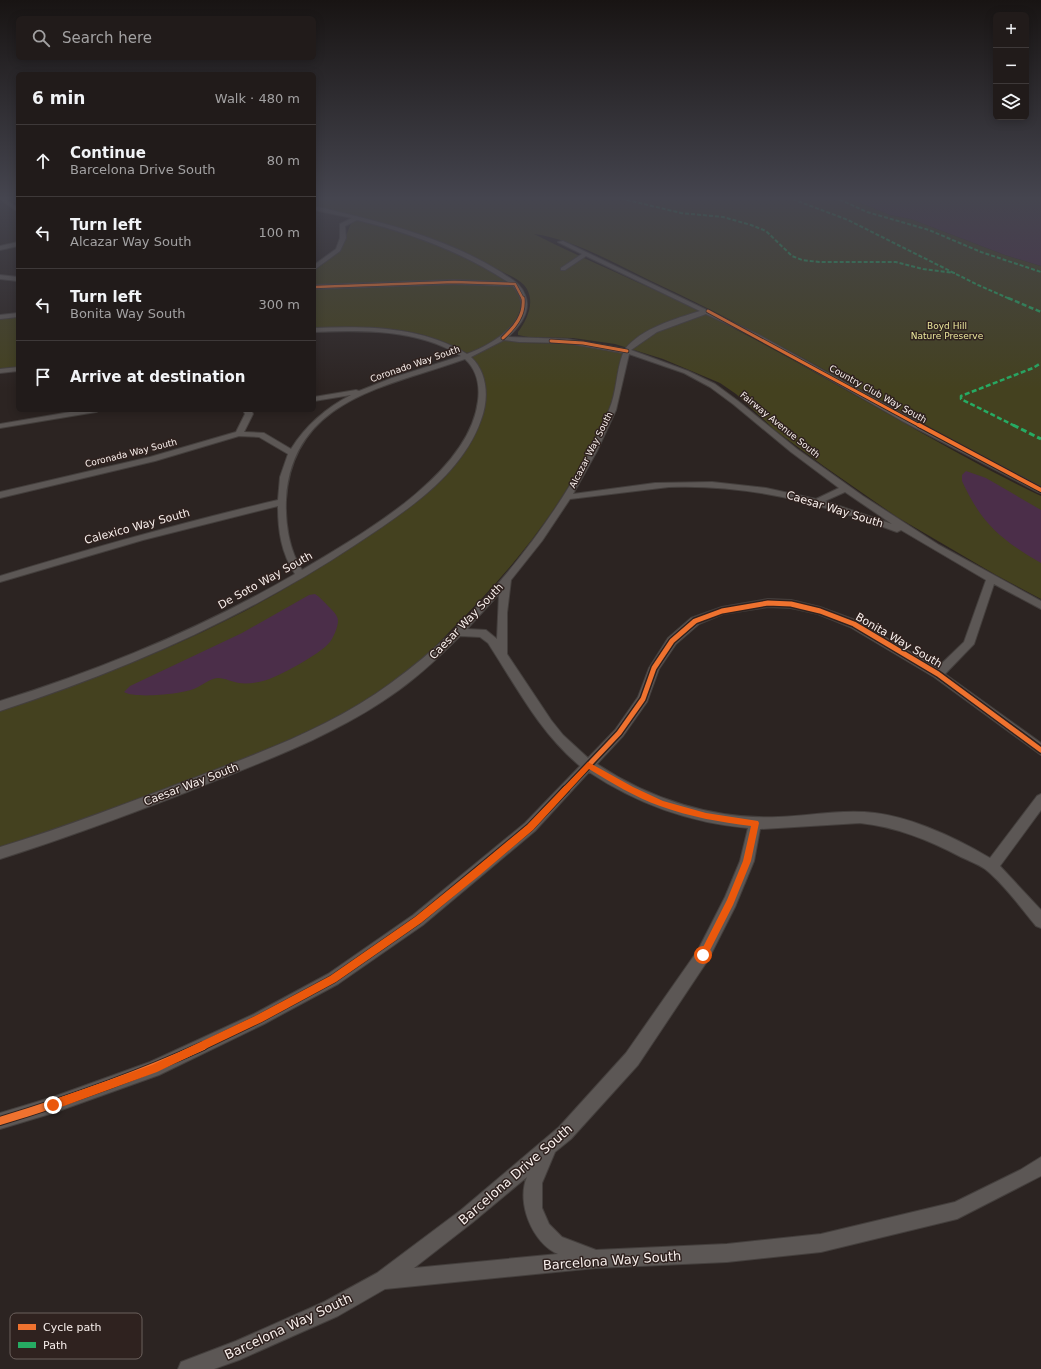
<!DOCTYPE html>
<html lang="en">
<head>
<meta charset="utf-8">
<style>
	body { margin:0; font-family:"DejaVu Sans",sans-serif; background:#292423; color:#f1f3f6 }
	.controls { position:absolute; right:12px; top:12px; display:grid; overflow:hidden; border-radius:6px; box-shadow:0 2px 10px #0003 }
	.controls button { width:36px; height:36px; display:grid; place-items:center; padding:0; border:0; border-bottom:1px solid #3e3939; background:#211b1a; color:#f1f3f6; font:20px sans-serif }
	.stop { position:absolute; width:12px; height:12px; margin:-9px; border:3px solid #ea580c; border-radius:50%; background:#fff }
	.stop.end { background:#ea580c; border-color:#fff; box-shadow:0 1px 4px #0008 }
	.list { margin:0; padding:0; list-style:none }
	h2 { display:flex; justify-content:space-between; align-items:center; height:52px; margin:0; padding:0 16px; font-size:17px }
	h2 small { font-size:13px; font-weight:400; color:#a2a1a2 }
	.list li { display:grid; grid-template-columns:26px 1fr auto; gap:12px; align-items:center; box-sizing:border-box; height:72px; padding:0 16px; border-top:1px solid #3e3939 }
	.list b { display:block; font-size:15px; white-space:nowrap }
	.list p { margin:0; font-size:13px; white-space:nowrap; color:#a2a1a2 }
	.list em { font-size:13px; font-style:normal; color:#a2a1a2 }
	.icon { flex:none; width:22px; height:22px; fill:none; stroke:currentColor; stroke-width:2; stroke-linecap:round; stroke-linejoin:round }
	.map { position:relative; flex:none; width:1041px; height:1369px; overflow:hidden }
	.search { position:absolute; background:#211b1a; box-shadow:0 2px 10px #0003; left:16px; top:16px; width:300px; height:44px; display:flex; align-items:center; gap:10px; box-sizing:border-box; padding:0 14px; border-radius:6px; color:#a2a1a2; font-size:15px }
	.panel { position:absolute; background:#211b1a; box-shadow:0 2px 10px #0003; left:16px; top:72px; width:300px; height:340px; border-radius:6px }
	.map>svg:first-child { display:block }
</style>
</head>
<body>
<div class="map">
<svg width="1041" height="1369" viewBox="0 0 1041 1369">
	<rect width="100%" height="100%" fill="#2c2422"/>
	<path fill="#44411f" d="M314,197H846L890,215L911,219L1005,255L1041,266V486C910,420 785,343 651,281C616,264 573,239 534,234C599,267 667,293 731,327C836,381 935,445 1041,496V599L996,575L897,517L825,467L776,431L736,394L720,383L663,359L615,344L573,338L528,337L518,335V332C527,320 537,300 524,285C517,278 504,273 495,268C439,238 376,220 314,206Z
		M356,219C408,235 464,250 508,282H387L314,286V270L340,250L352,221Z
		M455,283L512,285C543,314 492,345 467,353C457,348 447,342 436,339C397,325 355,327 314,329V288Z
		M18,317V367L0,369V319Z
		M506,338L526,343L583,344L623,352C619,368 617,385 612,401C608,414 600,427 594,440C559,512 508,574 452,629C430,652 407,676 379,693C316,732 244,759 175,785C117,807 59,830 0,847V710C78,684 157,656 231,618C271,598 310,574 348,549C398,516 464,476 482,415C489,392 486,374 470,356L491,347Z"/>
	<path fill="#4b2e49" d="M846,197H1041V266L1005,255L911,219L890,215Z
		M966,471L986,478L1041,510V563C1001,540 981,523 962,481V475Z
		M315,594C320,597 324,602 328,606C332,610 338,615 338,621C338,627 333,639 329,643C320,654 277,678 263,681C256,683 246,684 239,683C232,682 225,678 218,678C209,679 203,685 196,688C184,694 135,699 124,692L130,686L242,633L309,595Z"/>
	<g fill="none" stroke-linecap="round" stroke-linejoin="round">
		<defs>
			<path id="minor" d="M0,197H3L18,208V212L0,199Z
				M314,206C378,221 445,237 501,272C510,279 521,283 525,295C532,311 520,326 508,337L567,339L625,349C642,328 675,319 700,311L586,256L565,270H561V268L582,254L558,242L563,241L761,336L908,417L1041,487V493L1038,492L902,421L757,338L706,314L657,332L631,350L688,371L715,384L738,401L797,449L863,496L939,545L1041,601V609L994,584L974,644L945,674L1041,743V755L934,677L850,627L818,614L791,608L768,607L723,614L699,624L676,644L659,669L647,702L623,736L597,764C650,799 714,820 778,817C810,816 842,809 875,813C914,818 956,838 990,858L1037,796L1041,794V810L1000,866L1041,910V928L1036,926C1020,907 1005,885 985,869C978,864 969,861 961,857C928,840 897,827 860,823L760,829L754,861L735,907L708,960L638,1065L571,1139L555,1152L542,1183V1208L549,1224L562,1237L596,1250L727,1244L821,1234L955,1202L1020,1170L1041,1157V1176L957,1219L821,1252L727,1262L596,1268L385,1289L338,1316L239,1360L214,1369H178L181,1362L236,1341L324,1302L377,1273L461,1210L559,1127L626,1053L698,950L725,897L740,861L748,828C691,823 637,804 589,772L535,831L423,925L338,984L264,1024L159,1075L53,1113L0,1129V1113L53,1097L150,1062L254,1014L328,974L413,915L525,823L580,766C540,733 516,686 488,643L480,637L460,636C441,655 421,674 399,690C336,736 259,763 187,792C125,816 63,839 0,859V847C66,827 130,802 194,778C262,752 333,726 391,683C481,618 566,511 609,410C617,392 616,371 623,353L567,343L519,342L504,340L471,357C488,373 489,399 481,420C461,477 403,513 355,545C246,617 126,670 0,711V701C103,669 202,628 295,574C281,553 278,530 278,506L143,540L0,582V576C92,548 184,522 278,500L280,477L288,454L259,437L239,436L155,461L0,498V492L150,457L236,432L245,414L243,410H251L253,414L244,432L264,433L291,449C306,425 326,408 351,395L314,401V397L356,390L359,391L392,378L461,356C417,329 363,330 314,332V328C366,326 421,326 467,354C491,345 541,317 513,286L454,284L314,289V285L454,280L508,282C462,252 411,233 357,220L345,226L346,238L340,251L314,270V265L336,249L340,238V224L352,218L314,210ZM629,354L684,373L710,387L733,404L791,452L839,488L816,499L766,488L712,482L655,483L573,494L597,451L616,410ZM465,359C477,370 480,386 478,401C469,475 360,535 302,570C289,550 285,523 286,500C292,398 388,387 465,359ZM669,487C748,484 821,503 894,531L897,532L901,530L986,580L964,642L937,668L858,621L820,607L791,600L768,599L722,607L691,618L668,638L649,668L638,697L615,730L588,758L563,735L551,720L507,654V613L511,580L542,541L570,499ZM845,492L892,524L825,501ZM499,594L497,639L486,630L467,629ZM527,1177C516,1202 532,1243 558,1254L414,1268L473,1222Z
				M18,242V246L0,250V246Z
				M0,275L18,277V281L0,279Z
				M18,313V317L0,319V315Z
				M18,367V371L0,373V369Z
				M82,410H100L96,412L0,428V424Z"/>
		</defs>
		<use href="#minor" stroke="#443f3d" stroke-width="2"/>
		<use href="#minor" fill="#5c5755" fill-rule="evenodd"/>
		<path stroke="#26ab63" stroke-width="2" stroke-dasharray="4 2" stroke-linecap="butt" d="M615,197L681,213L723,217L751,225L766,231L792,256L802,260L819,262H896L923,269L955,273
			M787,197L848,220L978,285L1010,299
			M834,197L867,212L929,230L981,252L1041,272"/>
		<path stroke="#26ab63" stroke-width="2.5" stroke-dasharray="5 2.5" stroke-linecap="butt" d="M1008,298L1041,312
			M1015,426L961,399V396L1033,368L1041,363"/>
		<path stroke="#26ab63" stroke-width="3" stroke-dasharray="6 3" stroke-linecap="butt" d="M1013,425L1041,439"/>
		<defs>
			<path id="cycleway-far5" d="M314,287L454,282L515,284L523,299"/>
			<path id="cycleway-far4" d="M708,311L920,426
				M503,338C515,327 525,315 523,298
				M551,341L583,343L627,351"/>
			<path id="cycleway-far3" d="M919,425L1041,490"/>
			<path id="cycleway-far2" d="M565,790L619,733L643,699L654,668L672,641L695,621L722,611L768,603L791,604L820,611L854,624L938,674L1041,750"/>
			<path id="cycleway-far1" d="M201,1047L259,1019L333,979L418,920L530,827L566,789"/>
			<path id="cycleway" d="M0,1121C69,1100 137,1076 203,1046"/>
		</defs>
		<use href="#cycleway-far5" stroke="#2f221f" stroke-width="3.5"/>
		<use href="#cycleway-far4" stroke="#2f221f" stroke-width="4.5"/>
		<use href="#cycleway-far3" stroke="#2f221f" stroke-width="6"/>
		<use href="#cycleway-far2" stroke="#2f221f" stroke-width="8"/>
		<use href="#cycleway-far1" stroke="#2f221f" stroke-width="9"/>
		<use href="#cycleway" stroke="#2f221f" stroke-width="10"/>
		<use href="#cycleway-far5" stroke="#ef722f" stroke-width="2.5"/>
		<use href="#cycleway-far4" stroke="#ef722f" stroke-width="3"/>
		<use href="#cycleway-far3" stroke="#ef722f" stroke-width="4"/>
		<use href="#cycleway-far2" stroke="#ef722f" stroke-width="5"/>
		<use href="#cycleway-far1" stroke="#ef722f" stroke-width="6"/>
		<use href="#cycleway" stroke="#ef722f" stroke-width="8"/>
	</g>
	<linearGradient id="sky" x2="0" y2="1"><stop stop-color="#181413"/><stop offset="0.51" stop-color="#45454f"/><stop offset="1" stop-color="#45454f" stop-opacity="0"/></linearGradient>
	<rect width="1041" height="389" fill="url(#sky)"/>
	<path fill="#ea580c" d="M588,762L633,787L663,801L706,813L758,821L759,823L751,861L733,905L706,958H700L699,955L727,900L743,861L751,826C720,822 690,817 660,806C635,797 612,783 589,769L533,830L480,875L421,923L336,982L262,1022L157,1072L53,1110L50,1108L48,1105L50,1101L152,1065L255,1016L330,976L415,917L474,869L527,825Z"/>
	<g text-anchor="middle" stroke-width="3" stroke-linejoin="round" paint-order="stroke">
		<g font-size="9" fill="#ebe79c" stroke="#2f221f">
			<text x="947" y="329">Boyd Hill<tspan x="947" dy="10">Nature Preserve</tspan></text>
		</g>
		<g font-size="9" fill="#f8efec" stroke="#2f221f">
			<text transform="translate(415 364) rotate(-19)" y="3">Coronado Way South</text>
			<text transform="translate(878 394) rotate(29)" y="3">Country Club Way South</text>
			<text transform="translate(780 425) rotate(39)" y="3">Fairway Avenue South</text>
			<text transform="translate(591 450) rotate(-63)" y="3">Alcazar Way South</text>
			<text transform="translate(131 453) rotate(-14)" y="3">Coronada Way South</text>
		</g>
		<g font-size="11" fill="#f8efec" stroke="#2f221f">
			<text transform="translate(835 509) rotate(17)" y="4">Caesar Way South</text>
			<text transform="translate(137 526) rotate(-15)" y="4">Calexico Way South</text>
			<text transform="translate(265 580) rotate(-29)" y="4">De Soto Way South</text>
			<text transform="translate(466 621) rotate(-46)" y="4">Caesar Way South</text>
			<text transform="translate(899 640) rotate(30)" y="4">Bonita Way South</text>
			<text transform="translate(191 784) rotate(-21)" y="4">Caesar Way South</text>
		</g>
		<g font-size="13" fill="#f8efec" stroke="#2f221f">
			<text transform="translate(515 1174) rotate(-41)" y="5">Barcelona Drive South</text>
			<text transform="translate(612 1260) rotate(-4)" y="5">Barcelona Way South</text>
			<text transform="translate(288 1326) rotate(-25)" y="5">Barcelona Way South</text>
		</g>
	</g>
	<rect x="10" y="1313" width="132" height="46" rx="6" fill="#2f221f" stroke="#6b605c" stroke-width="1"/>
	<rect x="18" y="1324" width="18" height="6" fill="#ef722f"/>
	<rect x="18" y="1342" width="18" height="6" fill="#26ab63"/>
	<g font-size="11" fill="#f8efec">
		<text x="43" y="1331">Cycle path</text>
		<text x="43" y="1349">Path</text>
	</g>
</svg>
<div class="controls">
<button>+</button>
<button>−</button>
<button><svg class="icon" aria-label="layers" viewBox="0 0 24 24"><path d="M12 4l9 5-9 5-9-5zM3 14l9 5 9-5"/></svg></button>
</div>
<div class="stop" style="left:703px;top:955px"></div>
<div class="stop end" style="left:53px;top:1105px"></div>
<div class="search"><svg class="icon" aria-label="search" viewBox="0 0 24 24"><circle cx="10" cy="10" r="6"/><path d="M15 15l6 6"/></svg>Search here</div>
<section class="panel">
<h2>6 min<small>Walk · 480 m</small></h2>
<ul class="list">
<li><svg class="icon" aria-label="ahead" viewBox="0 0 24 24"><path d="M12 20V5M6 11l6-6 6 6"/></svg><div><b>Continue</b><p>Barcelona Drive South</p></div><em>80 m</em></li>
<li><svg class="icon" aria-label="left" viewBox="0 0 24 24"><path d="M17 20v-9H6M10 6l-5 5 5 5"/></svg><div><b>Turn left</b><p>Alcazar Way South</p></div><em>100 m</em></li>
<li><svg class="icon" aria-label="left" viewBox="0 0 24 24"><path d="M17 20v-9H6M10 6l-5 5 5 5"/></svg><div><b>Turn left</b><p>Bonita Way South</p></div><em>300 m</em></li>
<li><svg class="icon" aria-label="arrive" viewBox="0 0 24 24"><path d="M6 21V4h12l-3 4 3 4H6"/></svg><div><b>Arrive at destination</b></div></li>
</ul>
</section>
</div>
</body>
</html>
